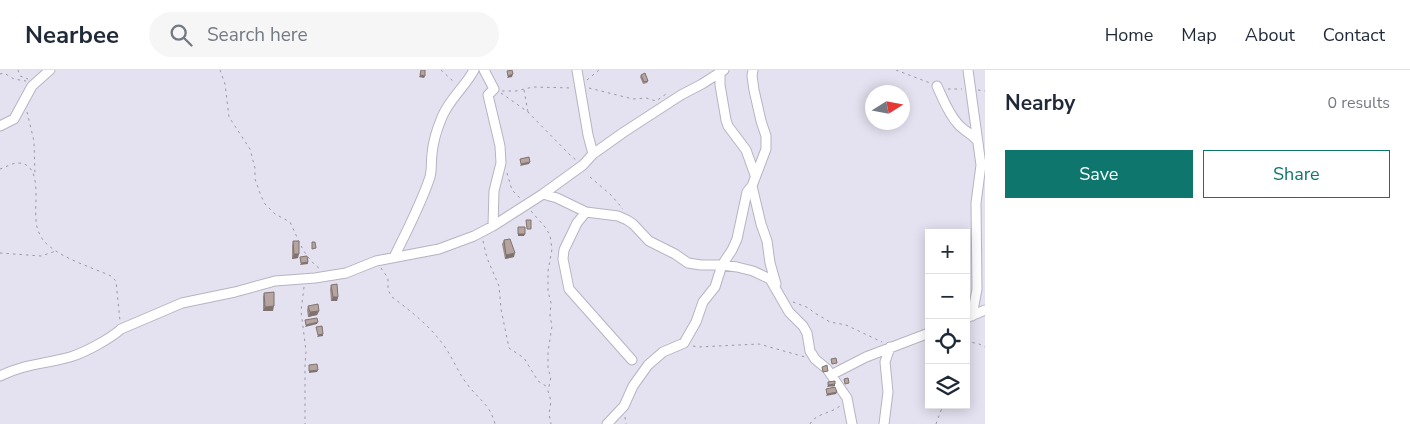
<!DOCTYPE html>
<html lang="en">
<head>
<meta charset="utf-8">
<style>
	body { margin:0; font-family:"Nunito Sans",sans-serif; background:#f6f6f7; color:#1f2937 }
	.controls { position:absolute; right:15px; bottom:15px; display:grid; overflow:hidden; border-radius:0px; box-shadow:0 2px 12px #0003 }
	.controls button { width:45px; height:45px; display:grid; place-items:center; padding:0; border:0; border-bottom:1px solid #e0e1e3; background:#fff; color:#1f2937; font:25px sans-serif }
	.compass { position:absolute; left:865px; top:15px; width:45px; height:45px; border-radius:50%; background:#fff; box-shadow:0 2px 12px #0003; rotate:79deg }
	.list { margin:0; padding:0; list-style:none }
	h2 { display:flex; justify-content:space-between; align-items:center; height:65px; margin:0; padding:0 20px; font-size:21px }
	h2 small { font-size:16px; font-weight:400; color:#747a83 }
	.actions { display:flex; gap:10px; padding:15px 20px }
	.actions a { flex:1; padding:11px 0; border:1px solid #0f766e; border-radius:0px; text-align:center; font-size:18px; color:#0f766e }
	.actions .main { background:#0f766e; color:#fff }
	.icon { flex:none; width:28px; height:28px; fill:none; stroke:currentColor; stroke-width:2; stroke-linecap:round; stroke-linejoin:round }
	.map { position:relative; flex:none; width:985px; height:354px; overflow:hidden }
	header { display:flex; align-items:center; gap:30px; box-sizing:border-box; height:70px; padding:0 25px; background:#fff; border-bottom:1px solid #e0e1e3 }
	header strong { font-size:24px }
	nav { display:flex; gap:28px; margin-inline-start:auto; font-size:18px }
	.search { width:350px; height:45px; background:#f6f6f7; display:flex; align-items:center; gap:12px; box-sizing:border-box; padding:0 18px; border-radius:28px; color:#747a83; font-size:19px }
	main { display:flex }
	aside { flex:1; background:#fff }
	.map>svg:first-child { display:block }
</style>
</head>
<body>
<header>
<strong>Nearbee</strong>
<div class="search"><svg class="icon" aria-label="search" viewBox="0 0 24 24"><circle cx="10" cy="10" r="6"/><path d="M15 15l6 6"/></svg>Search here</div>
<nav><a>Home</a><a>Map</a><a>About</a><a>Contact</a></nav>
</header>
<main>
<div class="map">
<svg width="985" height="354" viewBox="0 0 985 354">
	<rect width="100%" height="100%" fill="#e4e1f0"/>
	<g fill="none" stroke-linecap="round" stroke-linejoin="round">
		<defs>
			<path id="minor" d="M484,0L494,19L488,25L500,76L501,93L494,121L493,156
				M577,0L588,65L593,84
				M968,0L981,95L976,133L977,219L972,246
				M720,3V15L726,50L728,56L746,80L755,105
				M937,16C943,29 948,43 958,54C965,62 973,64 978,72
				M0,56L14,49L32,16L50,0
				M752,116L761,154L767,171L770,193L776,214
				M543,124L557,128L586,142L618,146L627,150L633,154L649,171L675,184L688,193L701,195H722L737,197L753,201L770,209L789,242L803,256L807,263L810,281L815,289L827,299L847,328L852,354
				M586,142L577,153L564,180L563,189L569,219L632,290
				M394,187C407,161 421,134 430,107C432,99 431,91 432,84C433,71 437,59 442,47C450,28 465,17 474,0
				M966,248L985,240
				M831,305L866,287L929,263
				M0,306C24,294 45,294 70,287C84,283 110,269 121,259L182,233L235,222L275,211L315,208L346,203L376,191L439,179L474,166L493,156L543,124L583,95L593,84L624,62L681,25L702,14L724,0
				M607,354L624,336L633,316L648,295L663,282L684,273L696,252L703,232L715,217L722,195L732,180L737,169L747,122L752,116L766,79V66L761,51L754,20L752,6L753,0
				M884,354L888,322L885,292L890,277"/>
		</defs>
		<use href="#minor" stroke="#b7b4c2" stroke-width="11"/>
		<path stroke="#9b99a4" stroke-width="1" stroke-dasharray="2.5 4" stroke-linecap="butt" d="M18,0L20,6L28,9
			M220,0L225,14L229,47L250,79L255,98V109L261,126L265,134L275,144L290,152C299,170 302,185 320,199
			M441,0L455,13
			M896,0L930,13
			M0,4L4,3L14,9L26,11
			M587,10L599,0
			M589,18L633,29L646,28L656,31L666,24
			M948,19H962
			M524,20L528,42
			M978,20L985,21
			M502,21H516L533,17L573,18
			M501,23L528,42L569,84L576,90
			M27,42L34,71L35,105
			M0,99C6,97 12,93 18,93C43,93 34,134 36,149C36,157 39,164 43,170C57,187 91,197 111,206L116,211L120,251
			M507,103L512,120L520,128
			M590,107L611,125L623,139
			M531,141L545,157L550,165L552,179L548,201V221L551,233L550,246L552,256L548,282V299L551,307L548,321L551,331L549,344L551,354
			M483,171L487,188L499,216L501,239L509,278L524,288L538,311L549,318
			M0,183L41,186L56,181
			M381,198L388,208V220L392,227C412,242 431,257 445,277C453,289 458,302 467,314C478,329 490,334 495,354
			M304,217L301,241L306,281L305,296V354
			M793,232L809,238L813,242L830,252L846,255L882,272
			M966,271L979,274L985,277
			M693,276L698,277L759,274L805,287
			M625,347L626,354
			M810,354C816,343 830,344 840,336
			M936,354L943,335"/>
		<use href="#minor" stroke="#fff" stroke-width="9"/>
	</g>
	<path fill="#9c8d8a" d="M641,5L648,11L647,13L643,14L640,7Z
		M504,170L514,187L505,189L502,174Z
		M293,171L298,188L292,189V176Z
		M331,215L338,227L337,231H331L330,219Z
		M264,223L273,241H263V227Z
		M308,236L319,241L317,245L308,247L307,240Z"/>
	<path fill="#7f7370" d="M513,4L512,7L507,8L508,6Z
		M420,5L425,6L424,8L419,7Z
		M530,92L529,94L520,96L521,94Z
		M518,164H525L524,166H518Z
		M515,183L514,187L505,189L506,185Z
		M294,184H299L298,188L292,189Z
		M308,192V194L300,195L301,193Z
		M333,227H338L337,231H331Z
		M274,236L273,241H263L265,237Z
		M319,241L317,245L308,247L310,242Z
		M318,252L317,254L305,257L306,255Z
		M323,264V266L317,267L318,265Z
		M318,300L317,302L309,303V301Z
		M835,314V316L827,317L828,315Z
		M837,322L836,324L826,326L827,324Z"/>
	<path fill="#b5a4a0" stroke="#7f7370" d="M421,0H425V6L420,5Z
		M512,0L513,4L508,6L507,1Z
		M645,3L648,11L644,12L641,5Z
		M529,87L530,92L521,94L520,89Z
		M526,150H531V159H527Z
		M518,157H525V164H518Z
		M510,169L515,183L506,185L504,170Z
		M293,171H299V184H294Z
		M312,172H315L316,178L312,179Z
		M307,186L308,192L301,193L300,187Z
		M337,214L338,227H333L331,215Z
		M274,222V236L265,237L264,223Z
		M318,234L319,241L310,242L308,236Z
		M317,248L318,252L306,255L305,250Z
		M322,256L323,264L318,265L316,257Z
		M836,288L837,293L832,294L831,289Z
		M317,294L318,300L309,301V295Z
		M827,295L828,301L823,302L822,297Z
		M848,308L849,313L845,314L844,309Z
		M835,311V314L828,315V312Z
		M835,317L837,322L827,324L826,319Z"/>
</svg>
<div class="controls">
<button>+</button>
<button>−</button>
<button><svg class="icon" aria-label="locate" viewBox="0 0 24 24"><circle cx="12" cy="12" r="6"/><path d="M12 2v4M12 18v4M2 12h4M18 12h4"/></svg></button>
<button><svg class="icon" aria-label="layers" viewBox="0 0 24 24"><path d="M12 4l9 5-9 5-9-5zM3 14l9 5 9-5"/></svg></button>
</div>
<svg class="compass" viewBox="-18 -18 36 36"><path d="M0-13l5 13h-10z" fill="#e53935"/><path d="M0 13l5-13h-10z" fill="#747a83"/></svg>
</div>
<aside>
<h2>Nearby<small>0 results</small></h2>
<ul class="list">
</ul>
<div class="actions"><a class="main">Save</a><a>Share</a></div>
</aside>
</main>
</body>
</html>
